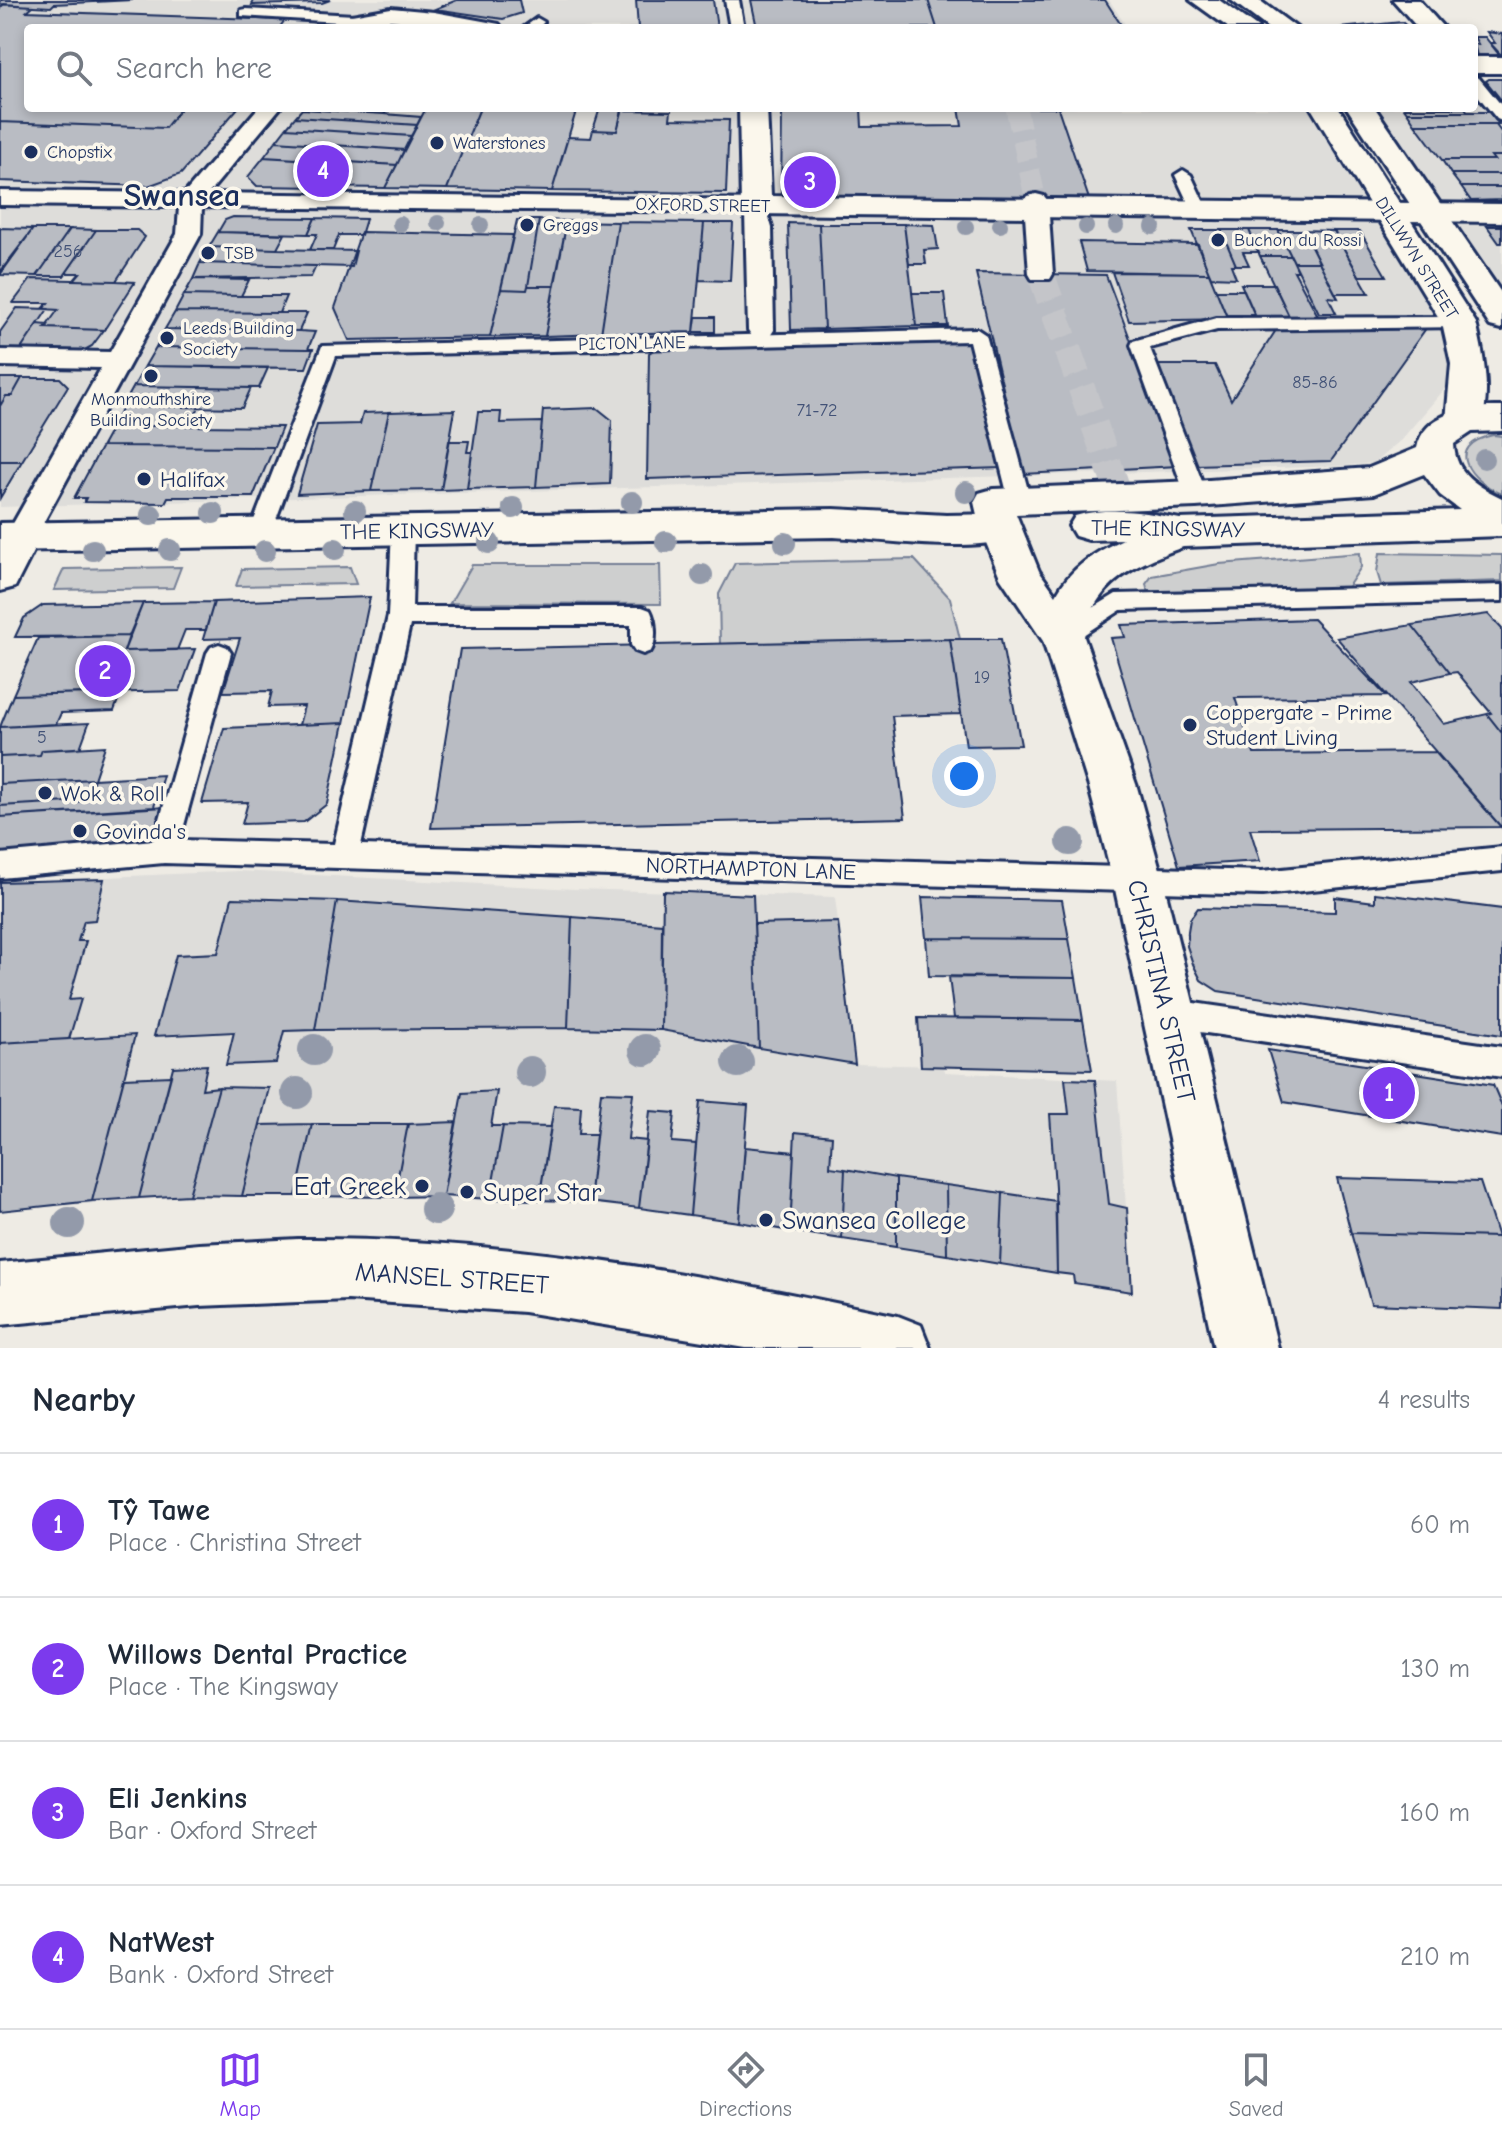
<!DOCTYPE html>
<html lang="en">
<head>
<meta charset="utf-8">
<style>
	body { margin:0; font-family:"Comic Neue",sans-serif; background:#f6f6f7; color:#1f2937 }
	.you { position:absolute; left:964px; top:776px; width:28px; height:28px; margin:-20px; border:6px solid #fff; border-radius:50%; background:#1a73e8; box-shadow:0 0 0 12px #1a73e833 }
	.badge { display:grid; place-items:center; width:52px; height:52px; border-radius:50%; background:#7c3aed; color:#fff; font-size:26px; font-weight:700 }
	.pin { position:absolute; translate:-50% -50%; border:4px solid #fff; box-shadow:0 2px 8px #0006 }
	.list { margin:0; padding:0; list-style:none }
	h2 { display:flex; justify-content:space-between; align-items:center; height:104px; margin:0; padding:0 32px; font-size:34px }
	h2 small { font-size:26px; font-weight:400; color:#747a83 }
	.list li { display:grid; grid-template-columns:52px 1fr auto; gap:24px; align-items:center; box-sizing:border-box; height:144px; padding:0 32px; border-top:2px solid #e0e1e3 }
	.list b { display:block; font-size:30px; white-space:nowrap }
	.list p { margin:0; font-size:26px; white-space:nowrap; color:#747a83 }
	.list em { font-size:26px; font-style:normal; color:#747a83 }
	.icon { flex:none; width:44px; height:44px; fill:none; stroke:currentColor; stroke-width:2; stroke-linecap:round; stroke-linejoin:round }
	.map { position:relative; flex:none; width:1502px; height:1348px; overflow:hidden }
	.search { position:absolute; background:#fff; box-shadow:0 4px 12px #0003; left:24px; right:24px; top:24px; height:88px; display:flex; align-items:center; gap:20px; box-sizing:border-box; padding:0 28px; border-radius:8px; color:#747a83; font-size:30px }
	.sheet { height:680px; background:#fff }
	nav { display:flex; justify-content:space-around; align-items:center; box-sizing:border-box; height:112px; border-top:2px solid #e0e1e3; background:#fff; font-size:22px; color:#747a83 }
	nav a { display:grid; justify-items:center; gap:4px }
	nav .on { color:#7c3aed }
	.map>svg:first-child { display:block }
</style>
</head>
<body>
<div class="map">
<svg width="1502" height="1348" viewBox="0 0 1502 1348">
	<rect width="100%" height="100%" fill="#eeebe4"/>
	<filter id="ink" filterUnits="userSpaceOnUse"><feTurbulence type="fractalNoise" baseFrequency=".0125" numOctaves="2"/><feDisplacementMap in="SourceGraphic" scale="16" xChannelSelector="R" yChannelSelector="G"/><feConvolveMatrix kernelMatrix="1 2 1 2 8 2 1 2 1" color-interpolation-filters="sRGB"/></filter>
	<g filter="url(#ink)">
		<path fill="#deddda" d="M0,0H1109L1127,27L1166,28H28V108H1308L1451,335L1449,384L1401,440L1374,463L1342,466L0,507Z
			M1474,73H1478L1502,103V295L1371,108H1474Z
			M238,871L575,889L835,897L855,1064L944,1066L945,1072L1117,1081L1132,1292L1074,1283L1072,1275L690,1215L589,1202L443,1196L189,1195L0,1211V882Z"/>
		<path fill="#cecfcf" stroke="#747f96" stroke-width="2" d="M1493,435L1502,436V494C1470,481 1443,446 1493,435Z
			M1360,553L1361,567L1347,588L1148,593L1146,584L1152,576L1219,564Z
			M1380,553L1502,555V581L1381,585L1377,572Z
			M914,559L950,598L960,639L720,644L719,594L735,563Z
			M472,565H660L661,604L450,603Z
			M181,567L173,588L54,590L64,569Z
			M350,567L356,584L236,586L242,569Z"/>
		<path fill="#b9bcc3" stroke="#1b2f5e" stroke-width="2" d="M1,0H0H133L54,4L51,7L0,4Z
			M254,0H330L322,3L252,5Z
			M457,0H519L522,13L503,19L435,9Z
			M636,0H713L717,28H638Z
			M751,0H928L937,28H757Z
			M928,0H1105L1123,28H937Z
			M4,4L33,6L27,11L285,20L279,28H28V108H181L165,128L0,122V8Z
			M1402,22L1409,28H1339Z
			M1487,32L1502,34V56L1490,43H1495Z
			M1474,37H1485L1500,56H1477L1474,44H1478Z
			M1489,79H1502V101L1486,81Z
			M181,108H238L181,174L148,186L0,181V122L165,128Z
			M302,108H389L384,114Z
			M426,108H480L447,189L385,188Z
			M480,108H577L552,191L447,189Z
			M600,108H623L617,131L593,130Z
			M782,108H861L862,127L962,126L959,108H1058L1090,202L781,197Z
			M1404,108H1465L1468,112H1407Z
			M302,109L384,114L421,117L417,125L295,117Z
			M622,110L671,111L670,119L729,120L726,193L552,191L568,137L591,138L593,130L617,131Z
			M1407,112H1489L1499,124H1415Z
			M295,117L417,125L411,136L286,128Z
			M1415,124H1495L1502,133V156H1491L1494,160H1442Z
			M286,128L411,136L404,150L276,141Z
			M276,141L404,150L397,165L264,157Z
			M1491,156H1502V174H1451L1442,160H1494Z
			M264,157L397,165L385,188L257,186L248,177Z
			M1451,174H1502V187H1461Z
			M1461,187H1502V200L1471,201Z
			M233,217L315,218L308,234L218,232L225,220Z
			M315,218L366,219L361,235H339L333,250H310L317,234H308Z
			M517,220H539L528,286L527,290L501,289Z
			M539,220L567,221L554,286H528Z
			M567,221L618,222L601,334L545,336Z
			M618,222L704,223L694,332L601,334Z
			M704,223H733L730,281L699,280Z
			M788,223L819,224L824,329L791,330Z
			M819,224H904L916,326L824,329Z
			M904,224L934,225L938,249L924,250L926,264H909Z
			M1487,226H1502V243H1499Z
			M0,228L33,229L0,272Z
			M33,229H70L37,276L0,275Z
			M70,229L96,230L64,276H37Z
			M96,230H137L145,237L116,281L74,280L80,273H66Z
			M1191,230H1221L1236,265H1231L1236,278L1211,277Z
			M1221,230H1249L1259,252H1243L1249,265H1236Z
			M1249,230H1278L1291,256H1260Z
			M1278,230H1303L1319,262H1294Z
			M1303,230L1334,231L1369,293H1335Z
			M1334,231H1360L1386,276H1359Z
			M218,232L285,234L277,249L209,247Z
			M361,232L513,235L490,337L349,340L335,308Z
			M1079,242L1198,244L1209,273L1087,271Z
			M209,247L277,249L356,251L352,267L200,263Z
			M1260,256H1291L1298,271H1294L1318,316H1289Z
			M1294,262H1319L1338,298L1328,297L1336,313H1319Z
			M200,263L316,266L311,277L193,279Z
			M1112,272L1209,273L1228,319L1129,321Z
			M976,273L1106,275L1178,466L1023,474Z
			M31,279L116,281L135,282L104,330L45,328L58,310L43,309L48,303H13Z
			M193,279L249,280L241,296L184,295Z
			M1241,284H1274L1290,318H1256Z
			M528,286H554L545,336L490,337L501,289L527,290Z
			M1216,290H1244L1255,315H1226Z
			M912,293H944L948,326H916Z
			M184,295L241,296H286L279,313L175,312Z
			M17,308L48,309L19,352L0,351V332Z
			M175,312L279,313H307L299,331L165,329Z
			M696,317H715V332H694Z
			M38,324L48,325L45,328L104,330L92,346L81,352H19Z
			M1278,327H1427L1331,461L1195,465L1154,365H1215L1231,400Z
			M165,329L299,331L315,332L308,349L156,347Z
			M967,339L1002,468L647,479L649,353L659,347Z
			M156,347L308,349H313L306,368L145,366Z
			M145,366L268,368L259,388L134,386Z
			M0,378H22L12,396H6L0,406Z
			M22,378H60L68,386L22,461H0V406L6,396H12Z
			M134,386L251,388L242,408L123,406Z
			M123,406L199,407L190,426H113Z
			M597,408L612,420L610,484L536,487L543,410Z
			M455,410L441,490L371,491L389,412Z
			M389,412L371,491L297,494L317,425L360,424L363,413Z
			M478,412H501L500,423L542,422L536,487L467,489Z
			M113,426H190L282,427L274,447L102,446Z
			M449,441H469L467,452H472L467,489L441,490Z
			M102,446L274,447L253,497H168L165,503L84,502L86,498H74Z
			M0,461H22L0,498Z
			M370,597L344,723L299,725L304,706L268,707L272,691L223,692L240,638L203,639L214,602Z
			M214,602L206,630H185L177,650L124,651L143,603Z
			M143,603L129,636L15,637L24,618L43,605Z
			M1488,614L1502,629V733L1487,714L1491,713L1457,672L1450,673L1412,625Z
			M1313,619L1386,696L1235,698L1254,754L1435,752L1501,827L1250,829L1260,861L1179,866L1111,638L1125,637L1121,625Z
			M1412,625L1450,673L1411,682L1444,724L1487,714L1502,733V828L1337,638Z
			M129,636L124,651L195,649L180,691L13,695L38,638Z
			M950,639L961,714L892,716L905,818L431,828L460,649Z
			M950,639H1001L1021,745L966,746Z
			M121,692L114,711L61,713L56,724L0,727L13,695Z
			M89,723L80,748L42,750L40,755L0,757V727Z
			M344,723L327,804L304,822L242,824L248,802L202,803L224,728Z
			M105,746L94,779L0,784V757L40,755L42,750Z
			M163,775L154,807L0,817V806L86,801L94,779Z
			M94,779L86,801L0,806V784Z
			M166,807L155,844L0,853V817Z
			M104,879L95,920L84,921L78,941H86L69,1000L81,999L69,1039L0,1043V882Z
			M663,891L753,895L759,1048L661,1030Z
			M1375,893L1502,909V1035L1218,991L1201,980L1193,964L1187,946L1188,931L1190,919L1198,908L1335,912V897L1375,902Z
			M922,897L1062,900L1069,939L926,938Z
			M232,898L337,901L315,1030L284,1031L276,1063L226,1065L234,1032L154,1036L176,955L218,953Z
			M337,901L572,917L568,1028L315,1030Z
			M572,917L662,924L661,1030L568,1028Z
			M838,922L855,1064L759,1048L754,924Z
			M926,938L1069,939L1076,978L929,976Z
			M949,977L1076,978L1083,1020L954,1018Z
			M918,1018L1083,1020L1092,1070L921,1066Z
			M135,1035L92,1201L0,1211V1043Z
			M1268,1050L1493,1085L1502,1106V1137L1284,1102Z
			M207,1065L202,1089L219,1087L189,1195L139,1198L173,1067Z
			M171,1076L139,1198L92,1201L124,1078Z
			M1065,1079L1095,1080L1109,1204L1127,1208L1132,1292L1074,1283L1073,1275L1057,1273L1055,1187L1050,1114H1069Z
			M219,1087L269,1088L242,1196L189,1195Z
			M497,1091L491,1126H503L490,1199L443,1196L462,1093Z
			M601,1092L633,1093L628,1139L647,1141L639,1208L589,1202Z
			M700,1101L748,1105L739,1222L690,1215Z
			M554,1106L581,1107L579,1134H596L589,1202L539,1200Z
			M650,1111L675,1113L672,1142L696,1144L690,1215L639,1208Z
			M456,1122L443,1196L394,1197L408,1124Z
			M312,1124H408L394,1197L296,1196Z
			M312,1124L296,1196H242L260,1125Z
			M503,1126L551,1127L539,1200L490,1199Z
			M795,1132L832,1136L830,1167L845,1169L842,1239L790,1231Z
			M745,1147L794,1152L790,1231L739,1222Z
			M845,1169L896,1178V1247L842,1239Z
			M896,1178L946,1185L947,1255L896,1247Z
			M1337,1178L1480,1182L1498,1237L1351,1233Z
			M946,1185L1003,1193L1000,1264L947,1255Z
			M1003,1193L1056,1201L1057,1273L1000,1264Z
			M1351,1233L1498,1237L1502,1248V1309L1371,1304Z"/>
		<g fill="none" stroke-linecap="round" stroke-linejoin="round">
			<path stroke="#c4c5c9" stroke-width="21" stroke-dasharray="21 11" stroke-linecap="butt" d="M1016,108L1036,201"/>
			<path stroke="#c4c5c9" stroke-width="27" stroke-dasharray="27 13" stroke-linecap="butt" d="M1041,274L1120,497"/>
			<defs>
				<path id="service" d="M725,0H739L744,28H730Z
					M246,9L354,15L361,19L354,23L241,16V10Z
					M537,18L544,22L538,28H523Z
					M1474,77L1479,78L1502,106V121L1497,119L1474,91Z
					M1183,170L1191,175L1207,209L1205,213L1199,214L1191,209L1175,175Z
					M1459,317L1465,319L1468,323L1465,327L1217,330L1150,348L1207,494L1203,499H1189L1185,494L1131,345L1133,341L1216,318Z
					M977,329L986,335L1031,501L1027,506H1013L1009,501L969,341L336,356L271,533L268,538H252L249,533L322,346Z
					M403,522L411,525L414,530L412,607H642L650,610C656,621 657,641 651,651L643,654L635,651L631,645V625H410L361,845L1262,871L1502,847V871L1262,895L164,863L0,878V854L154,840L207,653L211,647L219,644L227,647L231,653L180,840L334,844L388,616L392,530L395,525Z
					M1502,585V601L1121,610L1071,643L1063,646L1055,643L1051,637L1055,631L1116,594Z
					M1166,999L1502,1047V1077L1166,1027L1156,1023L1151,1013L1156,1003Z"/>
				<path id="pedestrian" d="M391,8L434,12L499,24L502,28H461L391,20L371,21L352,28H328L346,16Z
					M258,108H280L209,193L764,200L772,228L774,330L770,336H752L748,330L745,212L202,207L201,234L36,536L32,544L21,547L10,544L6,536L101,368L0,366V350L110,352L177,234L179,207L0,205V191L185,193Z
					M1036,194L1044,196L1048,201L1053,274L1050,279H1032L1029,274L1024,201L1028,196Z"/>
				<path id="minor" d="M1393,0H1419L1444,28H1418Z
					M1474,57H1502V73H1474Z
					M739,108H767L771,196L1502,204V222L756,214L745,211L741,205Z
					M21,522L35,526L41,536L15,587L0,591V538L7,526Z"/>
				<path id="tertiary" d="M1190,0H1219L1258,28H1229Z
					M1231,0H1259L1297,28H1268Z
					M1311,108H1339L1476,323C1483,352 1494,403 1477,429L1464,433L1451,429L1446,421L1451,364L1442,323Z
					M1347,108H1375L1502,294V329L1490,326Z
					M834,509L946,515L1000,514L1014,518L1020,528L1014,538C963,553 888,540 834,537L0,551V523Z"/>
				<path id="secondary" d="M1502,407V431L1472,432L1454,444C1455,474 1478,486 1502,498V536L1183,547C1135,565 1094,582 1084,637L1137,787L1163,880L1278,1348H1214L1113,880L1089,787L1043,641L1000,577L980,528L974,502L979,493L993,489L1196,481L1369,468L1417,448C1424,411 1470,406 1502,407ZM1424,474L1440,495L1460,510L1180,519C1146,512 1109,506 1075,516L1069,526L1075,536L1089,540L1123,539C1096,552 1071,567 1056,595L1039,571L1016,514L1196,507L1374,494Z"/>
				<path id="primary" d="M298,1239C501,1237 700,1274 898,1316L921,1325L930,1348H746L524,1312L348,1300L199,1306L0,1325V1263L199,1244Z"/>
			</defs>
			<use href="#service" stroke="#1b2f5e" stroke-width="6"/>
			<use href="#pedestrian" stroke="#1b2f5e" stroke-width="6"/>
			<use href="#minor" stroke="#1b2f5e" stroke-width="6"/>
			<use href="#tertiary" stroke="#1b2f5e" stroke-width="6"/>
			<use href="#secondary" stroke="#1b2f5e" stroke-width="6"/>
			<use href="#primary" stroke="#1b2f5e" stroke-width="6"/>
			<use href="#service" fill="#fbf7ec" fill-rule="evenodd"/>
			<use href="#pedestrian" fill="#fbf7ec" fill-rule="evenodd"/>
			<use href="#minor" fill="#fbf7ec" fill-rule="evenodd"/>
			<use href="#tertiary" fill="#fbf7ec" fill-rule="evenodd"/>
			<use href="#secondary" fill="#fbf7ec" fill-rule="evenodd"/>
			<use href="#primary" fill="#fbf7ec" fill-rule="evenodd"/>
		</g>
		<g fill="#939aaa">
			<circle cx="438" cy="223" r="8"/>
			<circle cx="400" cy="224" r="8"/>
			<circle cx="481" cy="225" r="8"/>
			<circle cx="1000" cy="225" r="8"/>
			<circle cx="1116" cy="226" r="8"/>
			<circle cx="966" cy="227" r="8"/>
			<circle cx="1086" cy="227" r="8"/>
			<circle cx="1153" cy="227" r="8"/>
			<circle cx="1484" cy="459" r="10"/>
			<circle cx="966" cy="492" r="11"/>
			<circle cx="632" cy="502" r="11"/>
			<circle cx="513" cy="508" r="11"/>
			<circle cx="355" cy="511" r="11"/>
			<circle cx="213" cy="513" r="11"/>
			<circle cx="151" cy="515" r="11"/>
			<circle cx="666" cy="542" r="11"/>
			<circle cx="489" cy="543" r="11"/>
			<circle cx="785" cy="543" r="11"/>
			<circle cx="335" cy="549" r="11"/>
			<circle cx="93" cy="550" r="11"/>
			<circle cx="170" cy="550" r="11"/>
			<circle cx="265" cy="551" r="11"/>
			<circle cx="702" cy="575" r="11"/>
			<circle cx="1070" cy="842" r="14"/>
			<circle cx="314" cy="1050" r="16"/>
			<circle cx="645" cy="1050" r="16"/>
			<circle cx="738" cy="1062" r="16"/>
			<circle cx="530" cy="1072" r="16"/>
			<circle cx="297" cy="1093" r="16"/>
			<circle cx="436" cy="1209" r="16"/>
			<circle cx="69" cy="1223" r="16"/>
		</g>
	</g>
	<g fill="#1b2f5e" stroke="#fbf7ec" stroke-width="3">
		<circle cx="437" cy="143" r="8"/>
		<circle cx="31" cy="152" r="8"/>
		<circle cx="527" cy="225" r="8"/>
		<circle cx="1218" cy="240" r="8"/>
		<circle cx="208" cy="253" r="8"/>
		<circle cx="167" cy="338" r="8"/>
		<circle cx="151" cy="376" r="8"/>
		<circle cx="144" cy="479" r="8"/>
		<circle cx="1190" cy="725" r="8"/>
		<circle cx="45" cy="793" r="8"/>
		<circle cx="80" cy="831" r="8"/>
		<circle cx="422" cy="1186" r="8"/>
		<circle cx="467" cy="1192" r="8"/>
		<circle cx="766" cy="1220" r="8"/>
	</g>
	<g text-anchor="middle" stroke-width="7" stroke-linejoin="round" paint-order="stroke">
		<g font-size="18" fill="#1b2f5e" stroke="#fbf7ec" text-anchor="start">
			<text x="453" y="149">Waterstones</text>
			<text x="47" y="158">Chopstix</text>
			<text x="543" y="231">Greggs</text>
			<text x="1234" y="246">Buchon du Rossi</text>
			<text x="224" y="259">TSB</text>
			<text x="183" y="334">Leeds Building<tspan x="183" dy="21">Society</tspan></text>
			<text x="151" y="405" text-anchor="middle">Monmouthshire<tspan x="151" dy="21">Building Society</tspan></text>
		</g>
		<g font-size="18" fill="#1b2f5e" stroke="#fbf7ec">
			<text transform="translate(703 205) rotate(1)" y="6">OXFORD STREET</text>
			<text transform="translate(1417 258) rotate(58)" y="6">DILLWYN STREET</text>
			<text transform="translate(632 343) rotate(-1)" y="6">PICTON LANE</text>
		</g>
		<g font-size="18" fill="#425277">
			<text x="68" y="257">256</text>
			<text x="1315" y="388">85-86</text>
			<text x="817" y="416">71-72</text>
			<text x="982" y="683">19</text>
			<text x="42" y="743">5</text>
		</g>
		<g font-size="22" fill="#1b2f5e" stroke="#fbf7ec" text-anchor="start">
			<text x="160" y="487">Halifax</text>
			<text x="1206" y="720">Coppergate - Prime<tspan x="1206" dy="25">Student Living</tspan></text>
			<text x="61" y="801">Wok &amp; Roll</text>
			<text x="96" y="839">Govinda's</text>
		</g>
		<g font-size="22" fill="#1b2f5e" stroke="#fbf7ec">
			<text transform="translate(1168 528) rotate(1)" y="8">THE KINGSWAY</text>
			<text transform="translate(417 530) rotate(-1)" y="8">THE KINGSWAY</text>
			<text transform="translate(751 868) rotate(2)" y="8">NORTHAMPTON LANE</text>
		</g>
		<g font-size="26" fill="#1b2f5e" stroke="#fbf7ec">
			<text transform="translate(1162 991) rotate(77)" y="9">CHRISTINA STREET</text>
			<text transform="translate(452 1278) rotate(4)" y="9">MANSEL STREET</text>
		</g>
		<g font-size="26" fill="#1b2f5e" stroke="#fbf7ec" text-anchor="start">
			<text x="406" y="1195" text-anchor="end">Eat Greek</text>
			<text x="483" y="1201">Super Star</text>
			<text x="782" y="1229">Swansea College</text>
		</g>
		<g font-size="32" font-weight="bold" fill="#1b2f5e" stroke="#fbf7ec">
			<text x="182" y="206">Swansea</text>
		</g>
	</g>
</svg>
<div class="you"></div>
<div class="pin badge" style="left:1389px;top:1093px">1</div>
<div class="pin badge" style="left:105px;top:671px">2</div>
<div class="pin badge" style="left:810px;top:182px">3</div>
<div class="pin badge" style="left:323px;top:171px">4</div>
<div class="search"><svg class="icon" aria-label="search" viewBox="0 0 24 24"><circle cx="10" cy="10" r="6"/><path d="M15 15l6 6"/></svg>Search here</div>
</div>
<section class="sheet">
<h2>Nearby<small>4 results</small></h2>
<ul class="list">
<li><span class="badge">1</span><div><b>Tŷ Tawe</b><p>Place · Christina Street</p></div><em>60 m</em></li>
<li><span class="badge">2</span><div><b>Willows Dental Practice</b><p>Place · The Kingsway</p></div><em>130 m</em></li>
<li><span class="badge">3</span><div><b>Eli Jenkins</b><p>Bar · Oxford Street</p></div><em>160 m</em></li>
<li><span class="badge">4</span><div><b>NatWest</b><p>Bank · Oxford Street</p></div><em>210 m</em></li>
</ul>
</section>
<nav>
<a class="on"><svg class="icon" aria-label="map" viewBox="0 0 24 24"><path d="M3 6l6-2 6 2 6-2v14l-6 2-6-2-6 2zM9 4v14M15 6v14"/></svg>Map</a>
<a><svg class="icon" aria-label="directions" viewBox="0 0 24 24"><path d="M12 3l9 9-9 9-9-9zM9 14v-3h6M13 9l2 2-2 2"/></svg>Directions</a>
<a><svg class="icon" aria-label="saved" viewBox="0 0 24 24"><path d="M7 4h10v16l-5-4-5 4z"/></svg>Saved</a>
</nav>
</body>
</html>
